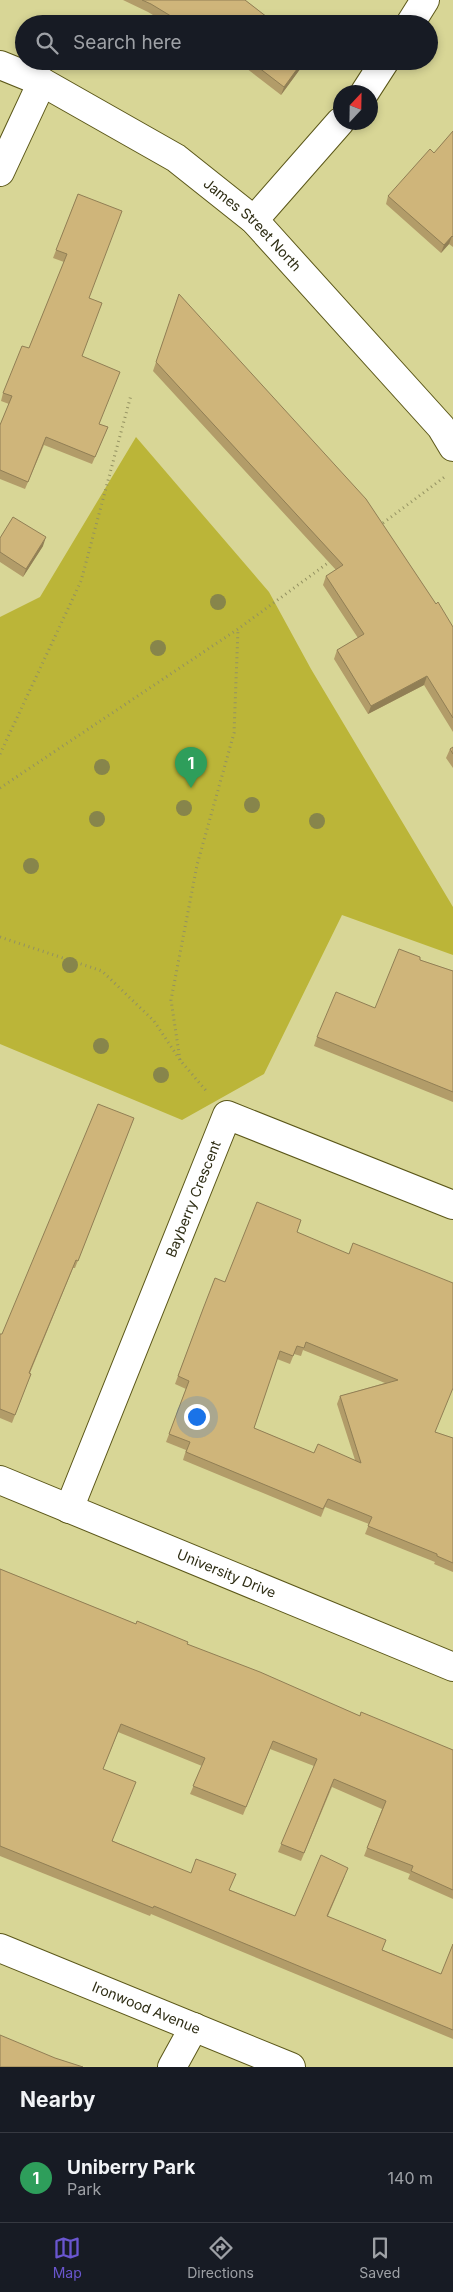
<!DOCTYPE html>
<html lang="en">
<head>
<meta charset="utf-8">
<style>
	body { margin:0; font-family:Inter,sans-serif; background:#242831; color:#f1f3f6 }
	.compass { position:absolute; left:333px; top:85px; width:45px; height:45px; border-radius:50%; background:#171b24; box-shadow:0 2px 8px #0003; rotate:22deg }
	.you { position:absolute; left:196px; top:1416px; width:18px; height:18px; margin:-12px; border:4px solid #fff; border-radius:50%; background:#1a73e8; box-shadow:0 0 0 8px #1a73e833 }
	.badge { display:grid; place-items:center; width:32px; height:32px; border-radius:50%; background:#6a56cf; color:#fff; font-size:16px; font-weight:700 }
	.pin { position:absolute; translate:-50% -41px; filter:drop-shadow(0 1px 2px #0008) }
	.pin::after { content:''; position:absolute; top:26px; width:18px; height:15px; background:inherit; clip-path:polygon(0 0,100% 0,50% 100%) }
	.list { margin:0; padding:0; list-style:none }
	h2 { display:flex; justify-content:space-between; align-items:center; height:65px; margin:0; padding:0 20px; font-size:21px }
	h2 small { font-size:16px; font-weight:400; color:#9ea1a6 }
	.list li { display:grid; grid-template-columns:32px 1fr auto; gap:15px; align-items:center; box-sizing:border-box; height:90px; padding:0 20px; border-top:1px solid #363941 }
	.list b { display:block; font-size:19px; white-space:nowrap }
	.list p { margin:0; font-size:16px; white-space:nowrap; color:#9ea1a6 }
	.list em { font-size:16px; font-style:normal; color:#9ea1a6 }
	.icon { flex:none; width:28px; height:28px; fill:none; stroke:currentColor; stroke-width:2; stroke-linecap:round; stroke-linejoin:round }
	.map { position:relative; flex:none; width:453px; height:2067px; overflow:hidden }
	.search { position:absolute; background:#171b24; box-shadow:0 2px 8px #0003; left:15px; right:15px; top:15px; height:55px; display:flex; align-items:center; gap:12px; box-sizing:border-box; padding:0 18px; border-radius:28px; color:#9ea1a6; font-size:19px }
	.sheet { height:155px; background:#171b24 }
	nav { display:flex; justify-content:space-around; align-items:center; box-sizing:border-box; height:70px; border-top:1px solid #363941; background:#171b24; font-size:14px; color:#9ea1a6 }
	nav a { display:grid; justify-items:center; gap:2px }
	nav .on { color:#6a56cf }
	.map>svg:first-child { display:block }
</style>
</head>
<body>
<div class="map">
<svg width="453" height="2067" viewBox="0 0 453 2067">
	<rect width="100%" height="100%" fill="#d8d696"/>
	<path fill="#bbb538" d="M136,437L269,592L311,669L453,907V955L342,915L264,1074L182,1120L0,1044V617L40,597Z"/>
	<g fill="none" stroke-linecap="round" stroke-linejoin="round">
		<defs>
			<g id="minor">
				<path d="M410,24L425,0"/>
				<path id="s1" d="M0,65L42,82L176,158L254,220L441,427L453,447"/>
				<path d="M365,92L385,61"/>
				<path d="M0,172L42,82"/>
				<path d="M254,220L340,122"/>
				<path id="s2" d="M0,1480L453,1667"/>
				<path id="s3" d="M69,1509L227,1115L453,1205"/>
				<path id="s4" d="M0,1948L291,2067"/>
				<path d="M172,2067L194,2027"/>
			</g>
		</defs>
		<use href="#minor" stroke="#5b5719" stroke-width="30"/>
		<path stroke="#939161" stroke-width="3" stroke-dasharray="1 4" stroke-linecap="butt" d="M379,526L446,476
			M0,754L81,581L131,395
			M0,788L238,629L332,560
			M0,937L102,971L154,1021L180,1060L208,1093
			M180,1060L171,1000L197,865L234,733L238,629"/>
		<use href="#minor" stroke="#fff" stroke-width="28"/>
	</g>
	<g fill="#87854b">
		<circle cx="218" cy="602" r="8"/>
		<circle cx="158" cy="648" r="8"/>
		<circle cx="102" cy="767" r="8"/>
		<circle cx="252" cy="805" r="8"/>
		<circle cx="184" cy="808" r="8"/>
		<circle cx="97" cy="819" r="8"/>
		<circle cx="317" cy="821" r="8"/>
		<circle cx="31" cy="866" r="8"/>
		<circle cx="70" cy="965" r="8"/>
		<circle cx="101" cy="1046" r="8"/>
		<circle cx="161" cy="1075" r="8"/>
	</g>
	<path fill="#b29c69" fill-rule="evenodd" d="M123,0H245L276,24H168L148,12Z
		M237,61H306L281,95Z
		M453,131V247L449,244L441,253L386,204L388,196L434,153Z
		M78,194L89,298L82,356L99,424L108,427L92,464L44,445L25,489L0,479V425L9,404L1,401L3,393L29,348L64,262L53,258Z
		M179,294L436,604L453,627V732L424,685L368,714L334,659L337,650L358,638L323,585L326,576L336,570L153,371Z
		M0,538L43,546L23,577L0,562Z
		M453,747V768L446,758L450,749Z
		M420,960L453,971V1102L314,1046L317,1037L375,1008Z
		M134,1118L75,1268H73L30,1373L31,1374L12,1423L0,1418V1334H2Z
		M297,1232L435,1432L453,1438V1572L434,1564L435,1562L365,1534L369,1524L325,1507L321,1517L183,1460L186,1450L166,1442L186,1389L175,1384L203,1309L225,1282ZM303,1350L385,1383L340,1396L337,1404L355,1460L314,1453L254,1428L277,1359L290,1364L294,1354L301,1356Z
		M0,1569L136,1624L187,1644L360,1716L453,1750V1899L408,1879L410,1874L364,1856L382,1809L332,1787L301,1861L278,1852L314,1766L270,1749L243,1815L190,1794L202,1766L118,1732L103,1769L113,1841L230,1890L295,1916L345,1876L328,1916L383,1950L441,1974L453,1944V2039L151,1914L150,1916L0,1856Z"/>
	<path fill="#917f55" d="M303,61H306L281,95L284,87Z
		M452,236L449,244L441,253L444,245Z
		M46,537L43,546L23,577L26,569Z
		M427,676L424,685L368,714L371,706Z"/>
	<path fill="#cfb57a" stroke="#917f55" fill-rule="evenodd" d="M142,0H245L276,24H184L151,4Z
		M250,61H303L284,87Z
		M453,131V237L452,236L444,245L388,196L430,149L434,153Z
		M78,194L122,211L89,298L102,303L82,356L120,372L99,424L108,427L95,457L46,437L28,482L0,470V425L12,396L3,393L22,346L29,348L67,254L56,250Z
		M179,294L366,499L436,604L438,602L453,627V718L427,676L371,706L337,650L364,634L326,576L343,565L156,362Z
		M13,517L46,537L26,569L0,552V538Z
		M453,747V754L450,749Z
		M399,949L420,957V960L453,971V1092L317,1037L336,992L375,1008Z
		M98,1104L134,1118L78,1261L76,1260L29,1373L31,1374L15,1415L0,1409V1334H2Z
		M257,1202L301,1220L297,1232L349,1254L353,1243L453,1283V1388L435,1432L453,1438V1563L437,1556V1554L368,1526L372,1517L328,1499L323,1509L186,1452L190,1442L169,1434L189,1381L178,1376L203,1309L215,1278L225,1282ZM306,1342L398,1380L340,1396L361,1463L318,1444L314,1453L254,1428L280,1351L293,1356L297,1346L304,1348Z
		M0,1569L136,1624L137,1621L188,1642L187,1644L260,1672L360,1716L361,1712L453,1750V1890L411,1871L413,1866L367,1848L386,1801L334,1779L304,1853L281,1844L317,1759L273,1741L246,1807L193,1786L205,1758L121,1724L103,1769L136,1782L112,1841L191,1873L196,1859L236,1874L229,1890L295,1916L321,1855L348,1868L327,1916L386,1940L382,1950L441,1974L453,1944V2030L154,1906L153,1908L0,1846Z
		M0,2035L55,2058L83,2067H0Z"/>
	<g text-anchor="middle" stroke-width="4" stroke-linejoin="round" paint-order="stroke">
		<g font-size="14" fill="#2e2d14" stroke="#e5e3a3">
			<text dy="5" stroke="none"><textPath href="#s1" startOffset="301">James Street North</textPath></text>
			<text dy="5" stroke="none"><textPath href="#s3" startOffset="334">Bayberry Crescent</textPath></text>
			<text dy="5" stroke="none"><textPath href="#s2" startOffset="245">University Drive</textPath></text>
			<text dy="5" stroke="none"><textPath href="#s4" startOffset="158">Ironwood Avenue</textPath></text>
		</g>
	</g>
</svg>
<svg class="compass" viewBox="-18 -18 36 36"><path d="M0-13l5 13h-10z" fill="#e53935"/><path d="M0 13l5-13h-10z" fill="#9ea1a6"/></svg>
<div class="you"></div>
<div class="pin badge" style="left:191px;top:788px;background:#2e9e5b">1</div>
<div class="search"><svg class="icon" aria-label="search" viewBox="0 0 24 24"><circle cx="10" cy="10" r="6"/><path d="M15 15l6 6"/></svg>Search here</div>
</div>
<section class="sheet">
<h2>Nearby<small></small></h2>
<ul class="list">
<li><span class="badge" style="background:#2e9e5b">1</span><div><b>Uniberry Park</b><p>Park</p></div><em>140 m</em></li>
</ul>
</section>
<nav>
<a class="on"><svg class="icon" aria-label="map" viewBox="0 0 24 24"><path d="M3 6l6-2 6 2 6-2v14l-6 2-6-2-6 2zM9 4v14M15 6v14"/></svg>Map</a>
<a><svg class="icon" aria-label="directions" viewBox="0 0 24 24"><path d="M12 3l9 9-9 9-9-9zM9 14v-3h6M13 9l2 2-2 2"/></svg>Directions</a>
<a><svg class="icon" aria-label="saved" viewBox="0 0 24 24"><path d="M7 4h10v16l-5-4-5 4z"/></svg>Saved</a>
</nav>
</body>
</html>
